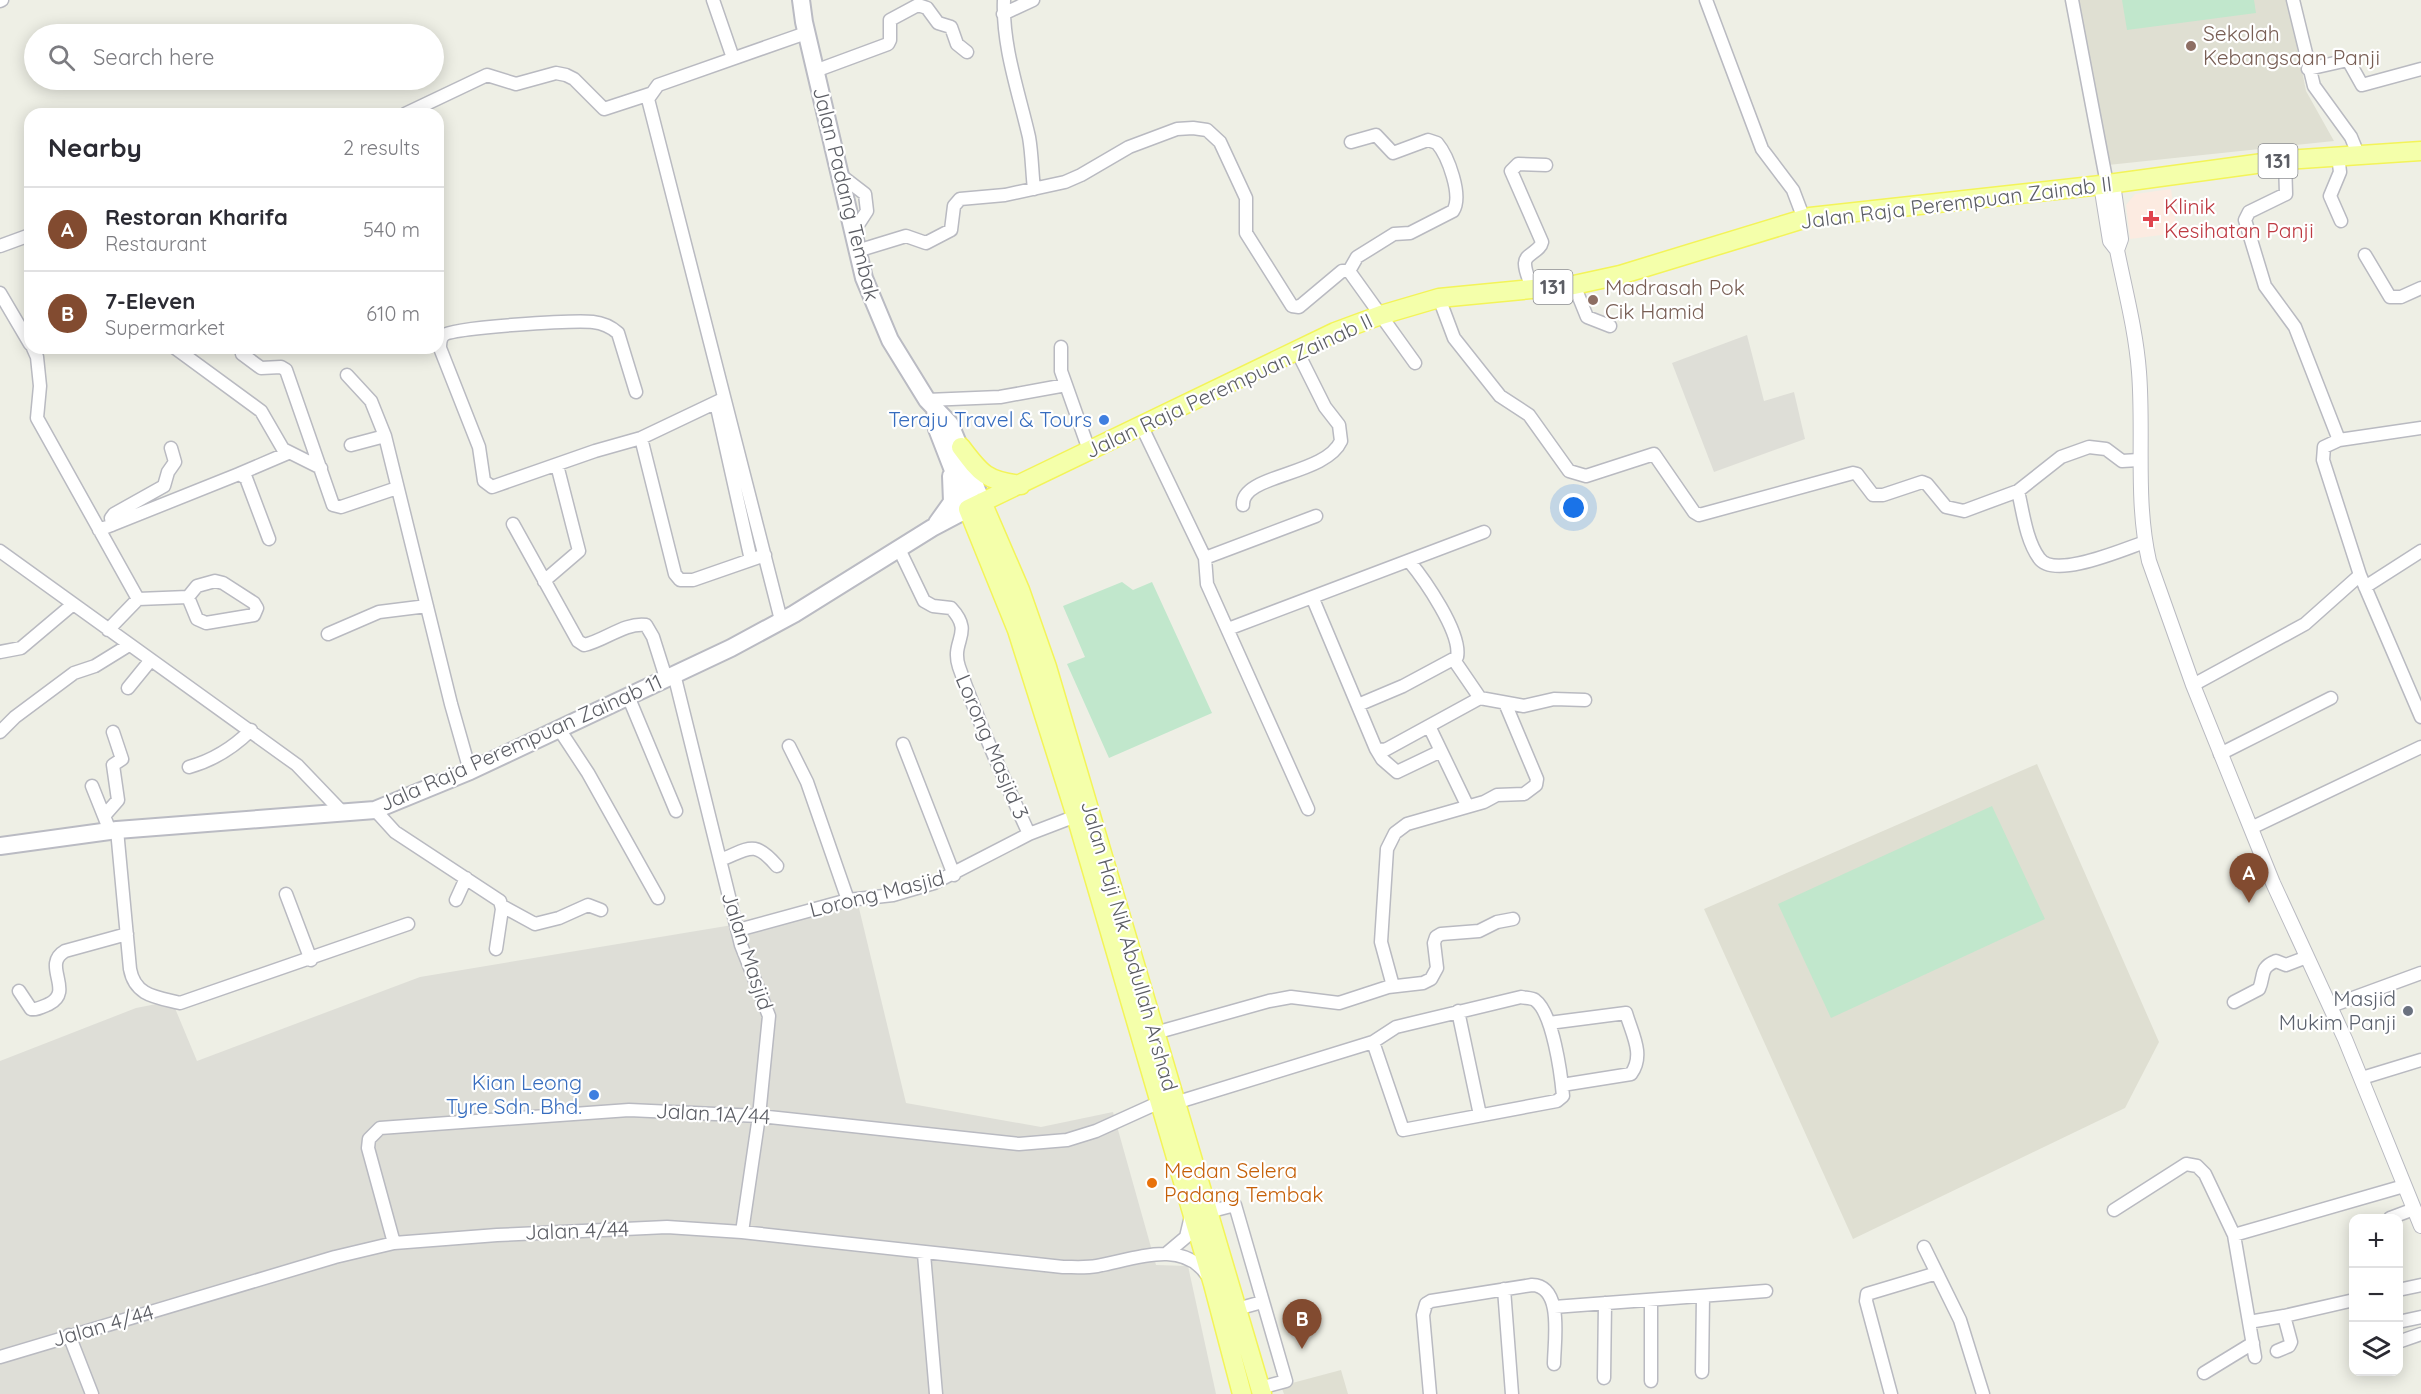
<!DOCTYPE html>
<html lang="en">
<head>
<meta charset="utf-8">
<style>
	body { margin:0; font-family:Quicksand,sans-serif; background:#f7f7f7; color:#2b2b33 }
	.controls { position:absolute; right:18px; bottom:18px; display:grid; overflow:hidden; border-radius:12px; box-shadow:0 3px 15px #0003 }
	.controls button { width:54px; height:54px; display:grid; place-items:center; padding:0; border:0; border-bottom:2px solid #e1e1e2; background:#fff; color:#2b2b33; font:30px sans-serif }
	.you { position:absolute; left:1574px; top:508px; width:21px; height:21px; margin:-15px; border:4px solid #fff; border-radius:50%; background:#1a73e8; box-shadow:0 0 0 9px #1a73e833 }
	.badge { display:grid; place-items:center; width:39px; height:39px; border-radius:50%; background:#824b30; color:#fff; font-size:20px; font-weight:700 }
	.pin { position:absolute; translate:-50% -50px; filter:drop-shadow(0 2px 3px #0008) }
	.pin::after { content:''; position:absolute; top:32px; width:21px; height:18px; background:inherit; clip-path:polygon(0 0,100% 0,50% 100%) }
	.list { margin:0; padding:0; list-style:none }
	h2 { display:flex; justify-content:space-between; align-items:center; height:78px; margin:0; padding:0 24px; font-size:26px }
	h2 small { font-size:20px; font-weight:400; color:#7c7c81 }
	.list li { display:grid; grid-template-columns:39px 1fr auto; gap:18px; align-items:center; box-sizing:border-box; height:84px; padding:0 24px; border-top:2px solid #e1e1e2 }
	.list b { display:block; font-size:22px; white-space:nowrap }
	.list p { margin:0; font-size:20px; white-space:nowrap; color:#7c7c81 }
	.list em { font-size:20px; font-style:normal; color:#7c7c81 }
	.icon { flex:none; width:33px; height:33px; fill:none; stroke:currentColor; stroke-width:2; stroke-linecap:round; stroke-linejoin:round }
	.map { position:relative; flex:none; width:2421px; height:1394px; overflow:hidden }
	.search { position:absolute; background:#fff; box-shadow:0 3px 15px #0003; left:24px; top:24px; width:420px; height:66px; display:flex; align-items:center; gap:15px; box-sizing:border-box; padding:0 21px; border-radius:33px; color:#7c7c81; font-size:22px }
	.panel { position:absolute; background:#fff; box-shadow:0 3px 15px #0003; left:24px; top:108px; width:420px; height:246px; border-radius:18px }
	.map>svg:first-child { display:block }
</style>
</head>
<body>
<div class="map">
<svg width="2421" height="1394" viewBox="0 0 2421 1394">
	<rect width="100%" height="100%" fill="#eeefe5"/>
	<path fill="#deded7" d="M1747,335L1764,401L1794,392L1805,439L1714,472L1672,363Z
		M858,904L906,1103L1041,1127L1113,1112L1156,1265L1188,1266L1216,1394H0V1061L136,1008L172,1001L197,1061L420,977Z"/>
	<path fill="#dfdfd2" d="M2077,0H2288L2306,91L2334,141L2108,165Z
		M2037,764L2159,1042L2125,1108L1853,1239L1704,909Z
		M1341,1370L1348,1394H1284L1281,1386Z"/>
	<path fill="#fcebe1" d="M2171,189L2177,233L2130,239L2126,205L2135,194Z"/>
	<path fill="#c1e7cc" d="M2122,0H2254L2256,13L2127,30Z
		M1122,582L1133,590L1152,582L1212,713L1109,758L1067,664L1085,657L1063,606Z
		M1992,806L2045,919L1831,1018L1778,904Z"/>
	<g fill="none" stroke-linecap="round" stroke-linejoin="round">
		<defs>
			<path id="minor" d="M713,0L733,58
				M1004,0C1002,46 1019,93 1029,137C1032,154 1032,172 1034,189
				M1706,0L1762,149L1793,190L1804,219
				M2072,0L2107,184
				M2293,0L2314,86L2351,137L2358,154
				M0,1L2,0
				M1003,14L1033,0
				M2308,69L2348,60L2362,85L2421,69
				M815,71L888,44L890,40V20L918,5L927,8L938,23L951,27L957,44L967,52
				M405,114L487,75L516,84L556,73L566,75L574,79L604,109L650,94
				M2338,155L2340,172L2330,196L2341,221
				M2285,160L2286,194L2249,212L2245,220L2265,286L2295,327L2339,440
				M839,174L865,194L867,211L852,234
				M0,246L30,235
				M857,251L906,236L926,243L951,230L954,206L960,199L1005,195L1065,182L1081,175L1129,147L1177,129L1193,128L1207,130L1220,142L1246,198V233L1292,306L1299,307L1342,271H1349L1415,363
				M2365,255L2390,297H2401L2421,288
				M1349,271L1357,257L1394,234L1410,233L1453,211C1463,196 1448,156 1437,143L1428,140L1393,153L1376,135L1351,142
				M1574,285L1587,317L1610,326
				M1532,289C1530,281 1525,272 1525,264C1524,254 1540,252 1542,242L1511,171L1518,164L1546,165
				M0,293L30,344
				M1439,298L1454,338L1500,396L1529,415L1569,471L1586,476L1654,454L1694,512L1699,515L1853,473L1857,474L1873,495H1883L1922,482L1927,484L1946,507L1964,511L2018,491L2061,457L2089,447L2106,449L2122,461L2139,460
				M1061,347V371L1066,385
				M33,348L37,357L40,386L37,418L138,599L108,630
				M175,348L261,411L283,449L321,468
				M242,354L261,368L281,367L286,370L333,505L341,507L397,488
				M347,375L371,401L385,436L451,704L470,771
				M636,392L618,333C610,326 603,323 593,322C576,320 453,327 444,335C440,338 440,343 440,348L479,447L484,481L492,487L595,451L641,438L723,399
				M927,400L1000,397L1066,385L1089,450
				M716,403L751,560
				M1141,425L1205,558L1207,584L1308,809
				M2421,428L2339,440L2324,447L2323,460L2360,575L2421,717
				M641,438L675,574L680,580H693L765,555
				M351,445L385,436
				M239,474L288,453
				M2018,491C2023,512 2026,540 2039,558C2054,580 2124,549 2145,542
				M1243,505C1241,474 1325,476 1341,441L1339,425L1325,407L1297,351
				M513,524L578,641L584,645C604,641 625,622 646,625L653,637L666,678
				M112,525L111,518L114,514L164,486L168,472L175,462L171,448
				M99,530L239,474L246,478L269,539
				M899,549L924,601L933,606L951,608C975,634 950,640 959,667C979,724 1004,779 1029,834
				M0,551L297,765L342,812
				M1205,558L1316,516
				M215,581L223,583L254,603L257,608L254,615L206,623L197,619L188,597L197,586Z
				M544,581L579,551L557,465
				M2365,587L2421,551
				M138,599L188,597
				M1313,599L1376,749L1385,750L1480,698
				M781,620L648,99L658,85L806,33
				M1228,629L1484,532
				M328,634L379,612L427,606
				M0,652L21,648L72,605
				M1454,660L1480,698L1524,706L1554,699L1585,700
				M674,674L741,945L769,1016L759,1116L742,1232
				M2193,685L2305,624L2360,575
				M128,688L150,661
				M628,696L676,811
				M1358,705L1403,686L1457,657C1462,633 1424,579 1409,561
				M1429,726L1467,805
				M559,729L588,773L658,898
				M0,732L15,717L74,673L95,666L129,645
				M903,744L954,875
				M789,746L807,782L848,900
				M1376,749L1382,759L1397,772L1441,751
				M2220,754L2331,698
				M189,767C214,760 233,748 251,730
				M92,786L104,816
				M375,810L395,832L500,901L502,909L496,949
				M2251,828L2421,747
				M117,830L130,969C135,996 156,997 180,1003L408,924
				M110,831L104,816L118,800L113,765L122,759L113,732
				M720,860C749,849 754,839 777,866
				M286,894L311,960
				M456,900L466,878
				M502,906L535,924L559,918L588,905L601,910
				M738,930L848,900L893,895L934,883L1029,834L1076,816
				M1393,986L1381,942L1387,849L1395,833L1407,824L1484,802L1497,795L1524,794L1536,785L1537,779L1505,703
				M19,991L31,1009C37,1010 42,1007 49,1004C75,991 41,965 65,951L127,934
				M2234,1002L2259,989C2265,975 2259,968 2276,961L2286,965L2307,957
				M2331,1006L2421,973
				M1458,1011L1480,1115
				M1549,1023L1626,1013C1632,1034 1645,1055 1631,1074L1562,1085
				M1155,1033L1269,1001L1291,997L1339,1003L1388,987L1423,983L1431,979L1437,968L1434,943L1436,937L1441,934L1479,931L1497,922L1513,919
				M2362,1078L2421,1060
				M1175,1103L1373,1042L1396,1027L1521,997C1526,998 1532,998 1535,1000C1553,1013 1561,1074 1563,1096L1557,1101L1403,1130L1373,1042
				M2114,1210L2186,1164L2197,1166L2205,1174L2234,1235L2404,1186
				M1208,1212L1235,1205L1286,1381L1260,1388
				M2390,1218L2414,1209
				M2234,1235L2255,1357
				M394,1243L368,1148L369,1139L380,1128L629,1110L759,1116L1019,1144L1067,1140L1096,1131L1160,1102
				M1924,1247L1960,1320L1983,1394
				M1167,1253L1186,1237L1191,1216
				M924,1254L936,1394
				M1504,1289L1512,1394
				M2398,1290L2421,1285
				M1554,1307L1766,1291
				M1237,1309L1262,1302
				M2249,1322L2284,1316
				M2398,1322L2421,1317
				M69,1335L92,1394
				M2398,1342L2421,1334
				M2277,1351L2289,1346L2291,1342L2284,1316L2354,1300
				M0,1357L335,1257L394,1243L497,1235L667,1227L742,1232L1063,1267C1074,1267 1086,1268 1097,1266C1132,1260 1182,1238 1207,1275
				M1702,1372L1703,1296
				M2204,1373L2253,1343
				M1604,1378L1605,1303
				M1651,1381V1300
				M1430,1394L1423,1315L1426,1304L1431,1301L1532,1285C1564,1286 1554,1342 1554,1364
				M1891,1394L1866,1301L1867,1294L1937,1273"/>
			<path id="tertiary" d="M2113,184L2121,239L2117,250
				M2101,185L2110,241L2117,250C2125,290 2136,331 2139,372C2144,435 2135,499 2149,561L2193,685L2273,883L2345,1039L2421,1226"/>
			<path id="secondary" d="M801,0L804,22L864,278L890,340L927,400L950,424L982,502
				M937,523L952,502L951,476
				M0,846L117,830L375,810L470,771L731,648L794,614L932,528L968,509L937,429L935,409"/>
			<path id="primary" d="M961,447C981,474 987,481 1021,485
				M982,502L1020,590L1047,667L1262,1394
				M1242,1394L1213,1284L1076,816L1017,630L968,509L1335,332L1381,315L1439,298L1574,285L1620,275L1810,217L2101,185L2285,160L2421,151"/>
		</defs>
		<use href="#minor" stroke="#b9bac1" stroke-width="15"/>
		<use href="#tertiary" stroke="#b9bac1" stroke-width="16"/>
		<use href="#secondary" stroke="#babbc3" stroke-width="20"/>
		<use href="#primary" stroke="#f3f459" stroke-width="21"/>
		<use href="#minor" stroke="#fff" stroke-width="12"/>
		<use href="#tertiary" stroke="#fff" stroke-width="14"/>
		<use href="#secondary" stroke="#fff" stroke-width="16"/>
		<use href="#primary" stroke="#f4ffaa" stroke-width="18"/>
	</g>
	<g fill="#8d6e63" stroke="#fff" stroke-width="2">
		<circle cx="2191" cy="46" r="6"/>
		<circle cx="1593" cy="300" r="6"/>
	</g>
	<path fill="#e0444e" stroke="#fff" stroke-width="2" d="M2148 210h6v6h6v6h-6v6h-6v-6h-6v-6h6z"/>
	<g fill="#3f7fe0" stroke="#fff" stroke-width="2">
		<circle cx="1104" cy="420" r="6"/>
		<circle cx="594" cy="1095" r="6"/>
	</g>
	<circle fill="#6b7280" stroke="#fff" stroke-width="2" cx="2408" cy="1011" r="6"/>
	<circle fill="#e8710a" stroke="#fff" stroke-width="2" cx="1152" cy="1183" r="6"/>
	<g text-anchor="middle" stroke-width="4.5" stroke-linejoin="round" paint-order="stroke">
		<g fill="#fff" stroke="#8d8e93" stroke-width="1.5">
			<rect x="2258.5" y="144" width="39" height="34" rx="4.5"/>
			<rect x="1533.5" y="270" width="39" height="34" rx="4.5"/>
		</g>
		<g font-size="20" font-weight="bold" fill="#5c5e65">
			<text x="2278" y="168">131</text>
			<text x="1553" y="294">131</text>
		</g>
		<g font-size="21" fill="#785e54" stroke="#fff" text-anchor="start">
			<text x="2203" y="41">Sekolah<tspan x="2203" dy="24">Kebangsaan Panji</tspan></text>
			<text x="1605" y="295">Madrasah Pok<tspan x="1605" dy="24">Cik Hamid</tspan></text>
		</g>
		<g font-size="21" fill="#5c5e65" stroke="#fff">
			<text transform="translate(846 194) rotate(76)" y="7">Jalan Padang Tembak</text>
			<text transform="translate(1956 203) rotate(-7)" y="7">Jalan Raja Perempuan Zainab II</text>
			<text transform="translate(1229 386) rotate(-25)" y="7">Jalan Raja Perempuan Zainab II</text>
			<text transform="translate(521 743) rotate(-24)" y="7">Jala Raja Perempuan Zainab 11</text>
			<text transform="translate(992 747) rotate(67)" y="7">Lorong Masjid 3</text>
			<text transform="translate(877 894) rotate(-14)" y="7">Lorong Masjid</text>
			<text transform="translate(1129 946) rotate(74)" y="7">Jalan Haji Nik Abdullah Arshad</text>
			<text transform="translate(747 951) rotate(72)" y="7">Jalan Masjid</text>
			<text transform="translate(713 1114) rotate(3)" y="7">Jalan 1A/44</text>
			<text transform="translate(577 1231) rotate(-2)" y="7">Jalan 4/44</text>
			<text transform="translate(103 1326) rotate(-16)" y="7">Jalan 4/44</text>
		</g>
		<g font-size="21" fill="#be3a42" stroke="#fff" text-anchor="start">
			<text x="2164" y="214">Klinik<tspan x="2164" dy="24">Kesihatan Panji</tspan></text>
		</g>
		<g font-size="21" fill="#366cbe" stroke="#fff" text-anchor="end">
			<text x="1092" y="427">Teraju Travel &amp; Tours</text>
			<text x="582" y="1090">Kian Leong<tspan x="582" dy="24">Tyre Sdn. Bhd.</tspan></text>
		</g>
		<g font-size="21" fill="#5b616d" stroke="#fff" text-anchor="end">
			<text x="2396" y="1006">Masjid<tspan x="2396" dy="24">Mukim Panji</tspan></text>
		</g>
		<g font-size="21" fill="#c56008" stroke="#fff" text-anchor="start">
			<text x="1164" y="1178">Medan Selera<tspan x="1164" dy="24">Padang Tembak</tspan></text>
		</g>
	</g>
</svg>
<div class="controls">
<button>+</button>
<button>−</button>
<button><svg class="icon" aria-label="layers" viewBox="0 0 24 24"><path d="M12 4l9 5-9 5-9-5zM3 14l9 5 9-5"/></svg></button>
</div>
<div class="you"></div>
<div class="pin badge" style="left:2249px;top:903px">A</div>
<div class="pin badge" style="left:1302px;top:1349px">B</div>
<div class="search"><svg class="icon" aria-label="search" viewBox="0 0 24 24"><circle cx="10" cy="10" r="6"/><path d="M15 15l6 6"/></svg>Search here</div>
<section class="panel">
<h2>Nearby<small>2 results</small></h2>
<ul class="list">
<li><span class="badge">A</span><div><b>Restoran Kharifa</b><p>Restaurant</p></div><em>540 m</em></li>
<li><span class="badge">B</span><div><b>7-Eleven</b><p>Supermarket</p></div><em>610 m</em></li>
</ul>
</section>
</div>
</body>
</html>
